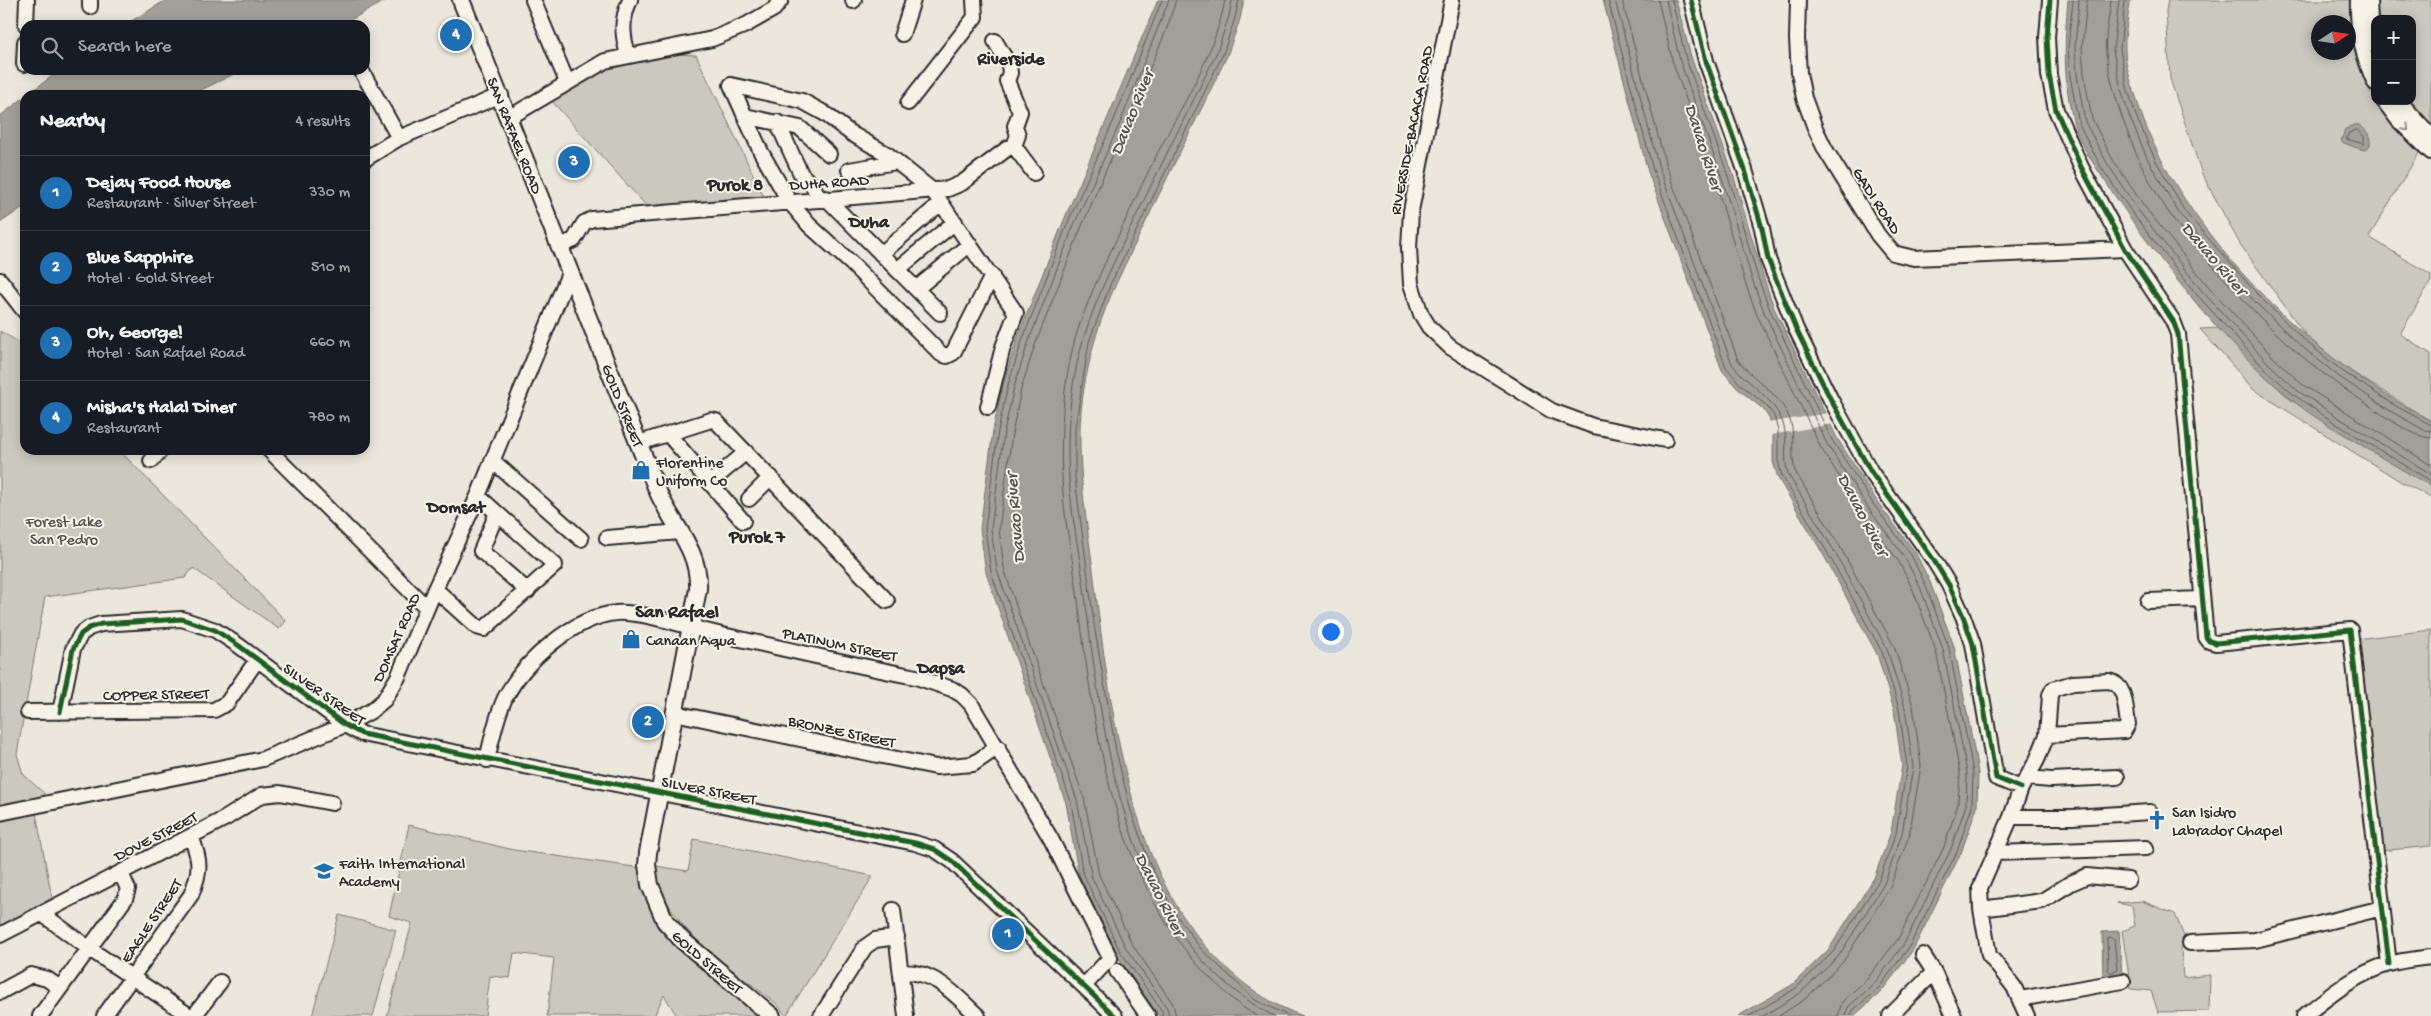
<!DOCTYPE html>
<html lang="en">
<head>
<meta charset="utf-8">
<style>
	body { margin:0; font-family:"Gochi Hand",sans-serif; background:#242831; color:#f1f3f6 }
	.controls { position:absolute; right:15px; top:15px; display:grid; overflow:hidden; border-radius:10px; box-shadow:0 2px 12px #0003 }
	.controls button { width:45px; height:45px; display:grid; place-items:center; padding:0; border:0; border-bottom:1px solid #363941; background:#171b24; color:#f1f3f6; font:25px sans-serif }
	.compass { position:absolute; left:2311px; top:15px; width:45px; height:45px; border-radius:50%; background:#171b24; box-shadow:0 2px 12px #0003; rotate:78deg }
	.you { position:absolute; left:1330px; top:631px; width:18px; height:18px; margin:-12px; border:4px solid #fff; border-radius:50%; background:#1a73e8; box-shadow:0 0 0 8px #1a73e833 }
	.badge { display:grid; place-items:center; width:32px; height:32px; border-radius:50%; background:#1f6fb2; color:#fff; font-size:16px; font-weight:700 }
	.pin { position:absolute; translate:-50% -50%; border:2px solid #fff; box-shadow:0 1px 5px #0006 }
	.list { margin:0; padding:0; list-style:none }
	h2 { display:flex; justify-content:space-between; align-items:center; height:65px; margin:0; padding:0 20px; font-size:21px }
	h2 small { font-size:16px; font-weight:400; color:#9ea1a6 }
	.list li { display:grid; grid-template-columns:32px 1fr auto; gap:15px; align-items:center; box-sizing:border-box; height:75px; padding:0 20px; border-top:1px solid #363941 }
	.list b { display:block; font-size:19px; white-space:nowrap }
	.list p { margin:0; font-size:16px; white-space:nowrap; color:#9ea1a6 }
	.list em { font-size:16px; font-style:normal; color:#9ea1a6 }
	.icon { flex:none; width:28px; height:28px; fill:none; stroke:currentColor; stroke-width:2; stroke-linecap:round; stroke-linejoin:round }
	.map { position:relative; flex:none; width:2431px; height:1016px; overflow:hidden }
	.search { position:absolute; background:#171b24; box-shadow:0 2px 12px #0003; left:20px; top:20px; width:350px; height:55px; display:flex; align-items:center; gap:12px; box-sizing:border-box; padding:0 18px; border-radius:15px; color:#9ea1a6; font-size:19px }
	.panel { position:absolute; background:#171b24; box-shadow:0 2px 12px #0003; left:20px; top:90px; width:350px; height:365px; border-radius:15px }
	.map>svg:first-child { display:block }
</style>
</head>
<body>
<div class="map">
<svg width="2431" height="1016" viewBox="0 0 2431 1016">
	<rect width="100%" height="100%" fill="#ebe7dd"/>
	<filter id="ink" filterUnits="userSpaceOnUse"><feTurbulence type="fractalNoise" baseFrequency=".02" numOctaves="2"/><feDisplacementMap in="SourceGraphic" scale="10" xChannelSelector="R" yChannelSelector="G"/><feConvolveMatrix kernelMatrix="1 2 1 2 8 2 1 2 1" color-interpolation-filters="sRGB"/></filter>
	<g filter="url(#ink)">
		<path fill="#cbc8bf" stroke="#7b7a75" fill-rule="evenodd" d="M2168,0H2350C2349,67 2373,107 2419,153L2369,237L2431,275V281L2400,334L2431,354V421L2344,367L2307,337L2240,244L2202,174L2170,79L2166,11ZM2318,22H2348V52H2318Z
			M2377,0H2431V125L2409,101H2412V19H2378Z
			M676,54L696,55L764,197L649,209L550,99L605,68Z
			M2220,328L2261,372L2291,400L2333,427L2431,486V497L2403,483L2254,390L2200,329Z
			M0,331L25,346V450H119L286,621L279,629L193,568L185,578L45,597L17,754L23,774L48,797L0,807Z
			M2431,630V846L2380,851L2356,639Z
			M36,813L52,898L0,928V820Z
			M409,825L514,850L641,868L647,899L660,925L762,1016H677L664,995L654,1016H547L554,958L514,953L510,978L490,976L485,1016H387L412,923L389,916Z
			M694,839L873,876L786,1016L777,1004C732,968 662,928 656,866L688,871Z
			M2142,901L2175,914L2186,941L2181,949L2183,978L2210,975L2209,1011L2158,1012L2151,991L2131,989L2122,931L2135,926L2132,906L2117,903Z
			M339,915L396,930L373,1016H312Z"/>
		<path fill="#a29f98" stroke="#72716c" d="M166,0H387L341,25H125Z
			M1158,0H1244L1240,19L1227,56C1198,117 1167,177 1138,238C1121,273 1102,310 1093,347C1086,374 1080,404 1080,432C1079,478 1087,524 1093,570C1106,675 1122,820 1179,910C1208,956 1251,998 1303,1016H1159L1116,954L1082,882L1078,871L1066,803L986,573L980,529L993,430L1003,384L1017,339L1064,220Z
			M1603,0H1676L1691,57L1733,174L1763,276L1774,308L1837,438L1878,503L1915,552L1930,582L1954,646L1974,749L1978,773L1977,807L1961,853L1913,950L1881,992L1854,1016H1738L1792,985L1829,949L1874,878L1891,832L1902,766L1894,710L1877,654L1823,554L1778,478L1773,462V432L1769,418L1763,409L1737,388L1722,370L1648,172Z
			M2068,0H2130C2129,16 2124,33 2125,49C2125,65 2131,82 2136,97C2164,198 2261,305 2344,366C2371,387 2401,404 2431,421V486C2403,471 2377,455 2350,438C2330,426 2308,414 2290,398C2224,343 2161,264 2113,193C2100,173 2080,146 2074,124C2063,81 2064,43 2068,0Z
			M60,70H242L191,95H27Z
			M25,97V206L0,223V116Z
			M2358,125C2367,129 2371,136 2370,146L2365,150C2363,150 2342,143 2341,141L2345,129Z
			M2119,931L2122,975L2103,979L2102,932Z"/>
		<path fill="#ebe7dd" d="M1828,413L1833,424L1771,435L1768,423Z"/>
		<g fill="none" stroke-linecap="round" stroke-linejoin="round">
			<path stroke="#5b5957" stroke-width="1" d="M1162,0L1114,120L1068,222L1022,341L1008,385L998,431L985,529L991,572L1071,802L1082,869L1086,880L1120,951L1162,1011L1163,1016
				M1169,0L1120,123L1074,225L1028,343L1014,387L1004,432L991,529L997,570L1077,800L1092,878L1126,948L1167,1008L1169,1016
				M1176,0L1166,31L1081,228L1035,345L1021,389L1012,434L999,529L1004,568L1018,612L1084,798L1099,875L1132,944L1173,1004L1176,1016
				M1225,0C1216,49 1189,94 1166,137C1149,168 1135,200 1120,232C1103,267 1086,302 1075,339C1063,384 1060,431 1062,477C1063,515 1072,554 1077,592C1093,724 1112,880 1210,978C1224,991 1239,1007 1257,1016
				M1232,0L1229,16L1217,52C1188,112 1157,172 1128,233C1111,268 1094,303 1083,341C1070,384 1066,432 1069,477C1071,514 1079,551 1084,588C1097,696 1112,820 1168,915C1193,956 1232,995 1274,1016
				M1239,0L1235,18L1223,54L1110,285L1089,342L1075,428V478L1095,631L1116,751L1131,811L1150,864L1174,912L1201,949L1255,1000L1289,1016
				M1608,0L1653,170L1726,367L1740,384L1767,406L1774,416L1778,431V461L1782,476L1827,552L1882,652L1899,709L1907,766L1896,833L1879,880L1834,951L1795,989L1749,1016
				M1615,0L1659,168L1732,364C1749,386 1776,398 1784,427C1788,442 1783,458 1788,474L1833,549L1887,649L1905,708L1913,767L1902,834L1884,884L1838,957L1799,994L1763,1016
				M1622,0L1666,166L1738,360C1757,384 1786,396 1792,428C1794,443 1791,456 1795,471L1839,545L1894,646L1913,706L1921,766L1909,836L1890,887L1843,962L1805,999L1779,1016
				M1658,0L1673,63L1715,180L1745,282L1757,315L1821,448L1863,513L1899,562L1913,590L1936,651L1956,752L1960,774L1958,804L1944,847L1898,939L1867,979L1842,1002L1838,1016
				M1666,0L1680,61L1722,178L1752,279L1764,312L1827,444L1869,509L1905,558L1920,587L1943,649L1963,751L1967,774L1966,805L1951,849L1904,944L1873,985L1848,1007L1845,1016
				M1672,0L1686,59L1728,176L1758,278L1770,310L1832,440L1874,505L1911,555L1925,584L1949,648L1969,750L1973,773L1972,806L1957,852L1909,947L1878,989L1853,1010L1851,1016
				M2073,0L2068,47L2070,76L2079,124L2101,167L2133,214L2197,295L2264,368L2294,395L2335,423L2431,481
				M2079,0L2075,47L2077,75L2085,122L2107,163L2138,210L2202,291L2269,364L2298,391L2339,418L2431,474
				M2087,0L2082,48L2084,74L2092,119L2113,160L2144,206L2208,286L2274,358L2303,385L2431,465
				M2111,0C2110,16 2104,36 2106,53C2114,108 2141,175 2174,220C2191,243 2212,265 2231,286C2268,328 2309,366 2355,396C2372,407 2412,438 2431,438
				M2119,0L2113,50L2121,89L2130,118L2148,160L2180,215L2254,301L2300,345L2338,376L2392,412L2424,430L2431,431
				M2125,0L2120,49L2127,87L2136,116L2154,157L2185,212L2259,296L2304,340L2342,371L2396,406L2431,425
				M2357,130L2364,136V144L2346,139L2349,133Z
				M2110,937L2114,939L2117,969L2111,973L2108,970L2107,939Z"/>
			<defs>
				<path id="minor" d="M533,0L567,82
					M1452,0L1411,211L1409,248L1411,284L1421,314L1429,327L1450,347L1552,411L1593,426L1665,440
					M1691,0L1706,61L1745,170L1762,228L1768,259L1796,329L1831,400L1871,472L1933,559L1949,585L1963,616L1973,644L1996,778L2021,788
					M1798,0L1797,39L1799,73L1804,98L1815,128L1825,149L1878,235L1893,253L1914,258L2125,249
					M2050,0L2047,37L2049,75L2056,110L2081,167L2125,249L2173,321L2178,334L2206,637L2209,641L2216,643L2350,630L2389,964
					M2358,0C2357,28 2363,57 2375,83
					M2369,0L2370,21L2375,45
					M853,1L854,0
					M90,7V0
					M26,25L27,0
					M902,34L913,0
					M995,41L1009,65L1010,73L1007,81L1020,112L1015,126L1018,135L1014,146
					M628,55C622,34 621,20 630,0
					M24,64L25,42
					M361,70L399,138
					M731,85L802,101L824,113L852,134L887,154L933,191L1016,313L1003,347L988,407
					M731,85L761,152L789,201L809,225L851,263L941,354L947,356L953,353L992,276
					M2384,101L2399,121L2431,152
					M2399,101L2431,136
					M908,103L975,17L974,0
					M745,116L800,128L829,154
					M510,117L605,61L712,39L746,25L774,9L781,0
					M777,122L801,174L813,186L819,199
					M365,159L399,138L501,95
					M849,170L896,162
					M826,198L940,313
					M560,246L574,240L584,223L592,219L948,189L962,183L1008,148L1014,146L1034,173
					M881,254L941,203
					M897,270L955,222
					M0,280L25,312
					M916,289L970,244
					M668,434L743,521
					M639,443L711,420L716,421L887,601
					M269,450L427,608
					M151,461L161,450
					M493,461L581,539
					M711,482L746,452
					M749,499L771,477
					M497,513L481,551L528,591
					M607,538L680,532
					M435,589L477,627L484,629L555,565L478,496
					M2148,601L2201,599
					M28,712L214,710L227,703L257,660
					M60,712L73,649L81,634L89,628L101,624L182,619L215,630L238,645L345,725L362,734L915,843L934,849L952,861L1115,1016
					M674,713L936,767L973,764L998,747
					M487,760C492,739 496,717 505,698C524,661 574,617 616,613C645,611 696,630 727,636C790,650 853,665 916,677L952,689L962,695L971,704L1051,839L1110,958L1084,986
					M2028,778L2051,780L2117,777
					M0,813L263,759L345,725L371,711L384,700L398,677L435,589L478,496L570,271
					M2011,817H2073L2150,812
					M1995,853L2146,848
					M1981,909L2042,901L2071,883L2087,876L2128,880
					M893,910L906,1016
					M41,913L91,950L190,1016
					M0,935L226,818L262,795L280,793L332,803
					M2190,943L2255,940L2382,908
					M1923,955L1934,972L1954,1016
					M1117,971L1148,1016
					M901,972C935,970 955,995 978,1016
					M0,992L31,975L47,979L60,988
					M2020,999L2123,981
					M40,1016L125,899L128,889L121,873
					M104,1016L191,895C201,870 201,862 191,836
					M194,1016L220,982
					M821,1016L865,947L875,940L897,937
					M1890,1016L1934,972
					M2027,1016L2014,987L1989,955L1981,909L1980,888L2011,817L2021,788L2037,760L2047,735L2050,695L2053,689L2073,683L2109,681C2127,685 2125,709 2128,724L2124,731L2047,735
					M2304,1016C2329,996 2357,973 2389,964C2403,960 2417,959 2431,957"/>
				<path id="major" d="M461,0L658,492C673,526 700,550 698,589L648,853L647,865L650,885L665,921L682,940L772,1016"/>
			</defs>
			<use href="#minor" stroke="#2b2b2b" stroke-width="18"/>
			<use href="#major" stroke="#2b2b2b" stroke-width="20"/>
			<use href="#minor" stroke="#f7f3e8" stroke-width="14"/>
			<use href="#major" stroke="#f7f3e8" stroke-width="16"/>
			<defs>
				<path id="cycleway" d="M1691,0L1706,61L1745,170L1762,228L1768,259L1796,329L1831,400L1871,472L1933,559L1949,585L1963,616L1973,644L1996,778L2021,788
					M2050,0L2047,37L2049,75L2056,110L2081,167L2125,249L2173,321L2178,334L2206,637L2209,641L2216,643L2350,630L2389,964
					M60,712L73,649L81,634L89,628L101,624L182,619L215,630L238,645L345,725L362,734L915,843L934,849L952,861L1115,1016"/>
			</defs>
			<use href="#cycleway" stroke="#f7f3e8" stroke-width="8"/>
			<use href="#cycleway" stroke="#1b5e20" stroke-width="5"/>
		</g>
		<defs><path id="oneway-chevron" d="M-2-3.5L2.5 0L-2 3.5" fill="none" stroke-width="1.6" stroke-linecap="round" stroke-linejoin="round" transform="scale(1.25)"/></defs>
		<use stroke="#918f8a" href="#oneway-chevron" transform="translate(2406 128) rotate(46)"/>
	</g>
	<defs>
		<symbol id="shop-bare" viewBox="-9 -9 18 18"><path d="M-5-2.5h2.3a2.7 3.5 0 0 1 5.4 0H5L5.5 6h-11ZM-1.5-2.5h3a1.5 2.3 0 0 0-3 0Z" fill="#1f6fb2" stroke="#f7f3e8" stroke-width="2.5" paint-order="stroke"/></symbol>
		<symbol id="church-bare" viewBox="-9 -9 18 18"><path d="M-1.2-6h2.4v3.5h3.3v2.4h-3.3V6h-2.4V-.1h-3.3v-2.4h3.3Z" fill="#1f6fb2" stroke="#f7f3e8" stroke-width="2.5" paint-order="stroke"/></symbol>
		<symbol id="school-bare" viewBox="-9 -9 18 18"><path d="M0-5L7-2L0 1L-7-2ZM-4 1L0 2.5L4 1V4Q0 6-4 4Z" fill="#1f6fb2" stroke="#f7f3e8" stroke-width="2.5" paint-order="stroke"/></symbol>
	</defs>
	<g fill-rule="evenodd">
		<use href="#shop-bare" x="627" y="456" width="28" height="28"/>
		<use href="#shop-bare" x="617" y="625" width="28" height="28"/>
		<use href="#church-bare" x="2143" y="806" width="28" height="28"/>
		<use href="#school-bare" x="310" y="857" width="28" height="28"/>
	</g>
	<g text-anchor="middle" stroke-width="4" stroke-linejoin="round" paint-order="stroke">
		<g font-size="16" fill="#2b2b2b" stroke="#f7f3e8">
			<text transform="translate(1410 130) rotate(-79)" y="6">RIVERSIDE-BACACA ROAD</text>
			<text transform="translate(516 135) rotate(68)" y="6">SAN RAFAEL ROAD</text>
			<text transform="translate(829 181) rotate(-4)" y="6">DUHA ROAD</text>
			<text transform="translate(1878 200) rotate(57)" y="6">GADI ROAD</text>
			<text transform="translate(624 405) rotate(68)" y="6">GOLD STREET</text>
			<text transform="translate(395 637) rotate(-66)" y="6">DOMSAT ROAD</text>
			<text transform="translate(840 643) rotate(12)" y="6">PLATINUM STREET</text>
			<text transform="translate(156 693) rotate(-1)" y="6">COPPER STREET</text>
			<text transform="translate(325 693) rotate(35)" y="6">SILVER STREET</text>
			<text transform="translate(842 730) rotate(12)" y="6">BRONZE STREET</text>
			<text transform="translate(709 789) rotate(11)" y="6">SILVER STREET</text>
			<text transform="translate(155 835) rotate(-27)" y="6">DOVE STREET</text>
			<text transform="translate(150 920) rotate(-56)" y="6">EAGLE STREET</text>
			<text transform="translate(708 961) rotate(41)" y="6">GOLD STREET</text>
		</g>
		<g font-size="16" fill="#2b2b2b" stroke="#f7f3e8" text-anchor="start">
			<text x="656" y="467">Florentine<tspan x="656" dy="18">Uniform Co</tspan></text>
			<text x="646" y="645">Canaan Aqua</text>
			<text x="2172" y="817">San Isidro<tspan x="2172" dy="18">Labrador Chapel</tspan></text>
			<text x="339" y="868">Faith International<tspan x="339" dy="18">Academy</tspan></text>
		</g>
		<g font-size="16" fill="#535250" stroke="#f7f3e8">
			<text x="64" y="526">Forest Lake<tspan x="64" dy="18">San Pedro</tspan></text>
		</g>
		<g font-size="18" font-weight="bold" fill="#2b2b2b" stroke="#f7f3e8">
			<text x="1011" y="64">Riverside</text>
			<text x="735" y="190">Purok 8</text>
			<text x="869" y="227">Duha</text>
			<text x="456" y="512">Domsat</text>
			<text x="757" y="542">Purok 7</text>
			<text x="941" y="673">Dapsa</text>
		</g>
		<g font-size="18" font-style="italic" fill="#555451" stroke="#f7f3e8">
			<text transform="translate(1131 112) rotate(-68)" y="6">Davao River</text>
			<text transform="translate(1705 147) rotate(72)" y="6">Davao River</text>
			<text transform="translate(2215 258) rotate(49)" y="6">Davao River</text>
			<text transform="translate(1864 514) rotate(62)" y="6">Davao River</text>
			<text transform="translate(1014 518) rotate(-95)" y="6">Davao River</text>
			<text transform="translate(1161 894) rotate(63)" y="6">Davao River</text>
		</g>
		<g font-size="19" font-weight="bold" fill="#2b2b2b" stroke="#f7f3e8">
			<text x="677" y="617">San Rafael</text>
		</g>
	</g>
</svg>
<div class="controls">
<button>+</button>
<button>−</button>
</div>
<svg class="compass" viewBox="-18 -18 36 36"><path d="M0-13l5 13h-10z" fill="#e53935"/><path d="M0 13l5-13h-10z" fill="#9ea1a6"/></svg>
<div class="you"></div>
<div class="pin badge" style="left:1008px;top:934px">1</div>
<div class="pin badge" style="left:648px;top:722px">2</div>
<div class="pin badge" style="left:574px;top:162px">3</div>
<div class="pin badge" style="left:456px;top:35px">4</div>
<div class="search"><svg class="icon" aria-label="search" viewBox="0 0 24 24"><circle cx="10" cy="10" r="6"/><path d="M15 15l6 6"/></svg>Search here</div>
<section class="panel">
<h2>Nearby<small>4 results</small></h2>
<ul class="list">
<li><span class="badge">1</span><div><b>Dejay Food House</b><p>Restaurant · Silver Street</p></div><em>330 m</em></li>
<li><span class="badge">2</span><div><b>Blue Sapphire</b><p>Hotel · Gold Street</p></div><em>510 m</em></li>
<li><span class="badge">3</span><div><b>Oh, George!</b><p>Hotel · San Rafael Road</p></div><em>660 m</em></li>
<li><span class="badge">4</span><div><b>Misha's Halal Diner</b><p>Restaurant</p></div><em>780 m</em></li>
</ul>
</section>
</div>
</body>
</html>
